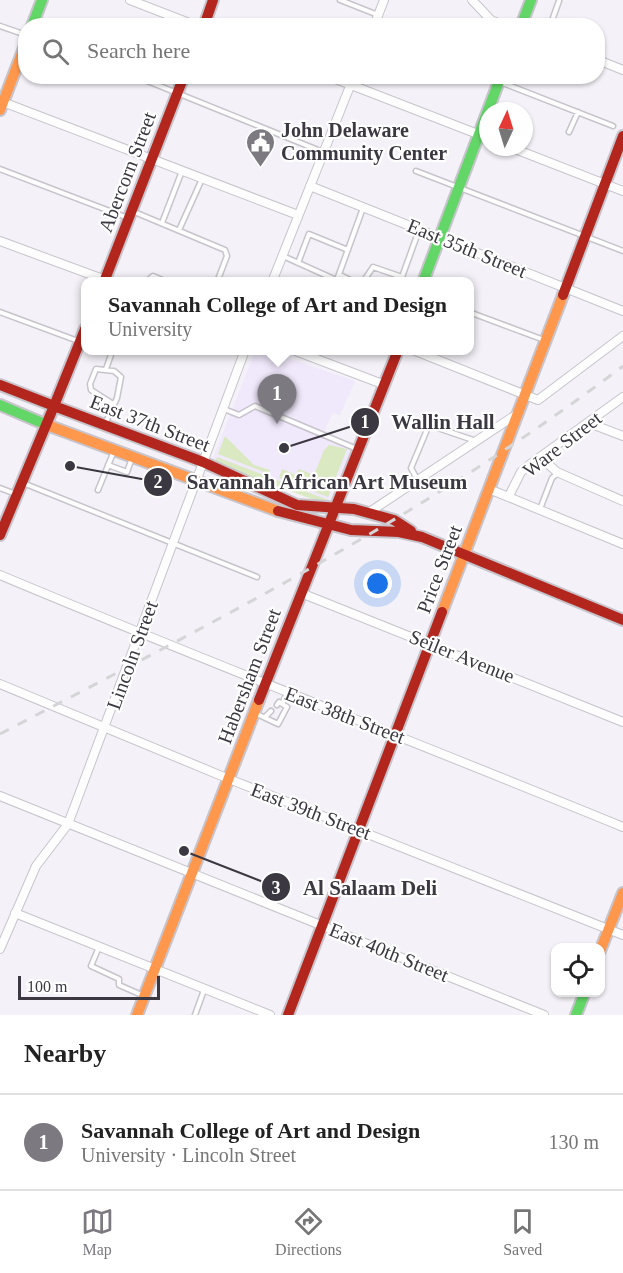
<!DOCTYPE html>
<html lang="en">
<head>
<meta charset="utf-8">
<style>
	body { margin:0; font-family:Georgia,serif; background:#f2f2f2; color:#222 }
	.controls { position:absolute; right:18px; bottom:18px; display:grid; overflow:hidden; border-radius:12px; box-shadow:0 2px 4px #0004 }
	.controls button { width:54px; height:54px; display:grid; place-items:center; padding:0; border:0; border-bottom:2px solid #e0e0e0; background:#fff; color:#222; font:30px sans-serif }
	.compass { position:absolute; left:479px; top:102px; width:54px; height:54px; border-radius:50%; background:#fff; box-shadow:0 2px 4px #0004; rotate:4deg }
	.scale { position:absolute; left:18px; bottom:15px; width:142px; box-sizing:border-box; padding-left:6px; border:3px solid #3b3841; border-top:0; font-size:16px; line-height:21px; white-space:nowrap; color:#3b3841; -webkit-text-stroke:4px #fefefe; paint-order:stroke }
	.you { position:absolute; left:378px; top:584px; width:21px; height:21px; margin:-15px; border:4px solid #fff; border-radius:50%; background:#1a73e8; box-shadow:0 0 0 9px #1a73e833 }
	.badge { display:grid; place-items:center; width:39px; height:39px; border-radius:50%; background:#7c7981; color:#fff; font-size:20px; font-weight:700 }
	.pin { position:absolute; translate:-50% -50px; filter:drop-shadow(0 2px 3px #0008) }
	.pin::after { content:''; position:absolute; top:32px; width:21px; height:18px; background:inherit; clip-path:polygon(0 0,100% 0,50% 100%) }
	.popup { position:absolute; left:81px; top:277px; width:393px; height:78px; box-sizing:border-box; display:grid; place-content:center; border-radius:12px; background:#fff; filter:drop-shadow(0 2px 4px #0005); font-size:20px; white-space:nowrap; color:#767676 }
	.popup b { font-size:22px; color:#222 }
	.popup::after { content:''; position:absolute; left:50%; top:100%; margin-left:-12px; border:12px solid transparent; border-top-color:#fff }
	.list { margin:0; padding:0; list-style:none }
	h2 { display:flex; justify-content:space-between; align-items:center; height:78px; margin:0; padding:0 24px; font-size:26px }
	h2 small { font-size:20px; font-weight:400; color:#767676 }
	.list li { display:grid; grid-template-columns:39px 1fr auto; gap:18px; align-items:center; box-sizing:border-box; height:96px; padding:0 24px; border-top:2px solid #e0e0e0 }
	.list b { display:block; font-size:22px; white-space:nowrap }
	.list p { margin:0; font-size:20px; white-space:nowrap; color:#767676 }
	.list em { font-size:20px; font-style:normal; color:#767676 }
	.icon { flex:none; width:33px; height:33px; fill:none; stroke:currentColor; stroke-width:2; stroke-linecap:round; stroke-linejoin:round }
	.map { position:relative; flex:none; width:623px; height:1015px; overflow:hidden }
	.search { position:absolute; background:#fff; box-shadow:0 2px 4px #0004; left:18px; right:18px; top:18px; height:66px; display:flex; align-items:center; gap:15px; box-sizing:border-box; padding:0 21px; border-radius:24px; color:#767676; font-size:22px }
	.sheet { height:174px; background:#fff }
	nav { display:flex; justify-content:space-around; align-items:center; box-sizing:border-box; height:84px; border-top:2px solid #e0e0e0; background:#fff; font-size:16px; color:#767676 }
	nav a { display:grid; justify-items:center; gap:3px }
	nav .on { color:#7c7981 }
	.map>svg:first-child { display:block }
</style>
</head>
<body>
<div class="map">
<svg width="623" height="1015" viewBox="0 0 623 1015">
	<rect width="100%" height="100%" fill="#f4f2f8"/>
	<path fill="#f0e8fb" d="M255,351H267L355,381L340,415L333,413L324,432L353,445L328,503L211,463Z"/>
	<path fill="#dae9c2" d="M225,436L254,465L270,470L269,474L218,454Z
		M329,445L347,449L328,497L279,478L282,469L296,475L299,469L314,475L324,450Z
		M217,457L328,500L320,502L215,463Z"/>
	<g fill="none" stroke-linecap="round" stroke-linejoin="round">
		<defs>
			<path id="lane" d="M340,0L378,15
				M0,26L26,35
				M550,26L559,1
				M135,76L323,152
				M485,76L613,126
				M569,132L578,112
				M0,169L128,218
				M416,171L623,251
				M132,211L225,250L227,256L217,282
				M162,223L182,171
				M179,230L202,179
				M283,256L334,279
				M298,263L309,234L348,250
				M338,277L363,208
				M146,282L153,276L167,282
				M333,282L342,276L354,282
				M363,282L373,267L402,277L419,230
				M0,312L78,341
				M469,312L544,340
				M106,369L112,352
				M224,409L239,415L255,406L357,449
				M105,424L117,398L121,377L114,371L96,369L90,384L91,390L113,404
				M108,465L127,472L132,458
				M417,479L411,468L429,425L476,441
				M23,483L257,577
				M0,488L16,494
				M98,490L114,451
				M540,509L552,478L558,473
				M282,704L287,693
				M255,713L278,724L287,707L279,702L277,705
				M265,717L271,711
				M99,947L91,966L119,979V985L144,996
				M195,1015L204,990"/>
			<path id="street" d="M130,0L197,26
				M472,0L491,20L505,26
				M374,26L384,0
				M598,60L623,70
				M328,76L488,138
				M0,101L298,215
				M510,147L623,191
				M310,186L623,311
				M0,241L111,282
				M272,282L354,76
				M293,350L385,385
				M413,350L538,400L623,336
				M589,423L623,436
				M540,457L557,472L623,501
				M489,489L623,544
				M509,496L521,472L529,465L623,397
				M368,513L517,414
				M0,575C207,662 416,742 623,827
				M301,593L623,722
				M0,684L229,779L623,935
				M0,796L544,1015
				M15,913L270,1015
				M0,949L36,866L68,824L245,350"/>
			<path id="fast" d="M32,26L42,0
				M521,26L531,0
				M423,282L501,76
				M0,405L47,425
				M576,1015L585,992"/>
			<path id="slow" d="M0,110L26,43
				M47,425L278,511
				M442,612L563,295
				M600,951L623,893
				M137,1015L259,700"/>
			<path id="jam" d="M204,26L213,0
				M104,282L184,76
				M563,295L623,136
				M85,329L54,406L203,462L297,505L354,509L394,520L411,531
				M0,385L54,406L0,535
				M278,511L351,530L399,532L422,537L623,620
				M259,700L398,350
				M288,1015L442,612"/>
		</defs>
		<use href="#lane" stroke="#c7c4cb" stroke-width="7"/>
		<use href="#street" stroke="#c7c4cb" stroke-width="10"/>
		<use href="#fast" stroke="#c7c4cb" stroke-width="14"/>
		<use href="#slow" stroke="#c7c4cb" stroke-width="14"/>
		<use href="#jam" stroke="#c7c4cb" stroke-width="14"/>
		<use href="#lane" stroke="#fdfdfe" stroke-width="4"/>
		<use href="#street" stroke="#fdfdfe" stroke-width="8"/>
		<use href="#fast" stroke="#63d668" stroke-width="10"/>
		<use href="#slow" stroke="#ff974d" stroke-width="10"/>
		<use href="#jam" stroke="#b3261e" stroke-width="10"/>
		<path stroke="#d5d5d7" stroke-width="3" stroke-dasharray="10 10" stroke-linecap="butt" d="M0,734C214,622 430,513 623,366"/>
	</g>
	<defs>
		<symbol id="civic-pin" viewBox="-11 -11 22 30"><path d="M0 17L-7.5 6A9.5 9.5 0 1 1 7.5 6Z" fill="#7c7981" stroke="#fefefe"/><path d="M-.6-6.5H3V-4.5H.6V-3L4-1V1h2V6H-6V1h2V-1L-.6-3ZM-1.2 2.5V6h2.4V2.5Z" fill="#fff"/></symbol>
	</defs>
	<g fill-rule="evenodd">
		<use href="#civic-pin" x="244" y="126" width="33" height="45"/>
	</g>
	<g text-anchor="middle" stroke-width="4.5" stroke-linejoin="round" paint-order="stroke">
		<g font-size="20" font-weight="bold" fill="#3b3841" stroke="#fefefe" text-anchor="start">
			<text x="281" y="137">John Delaware<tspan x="281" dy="23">Community Center</tspan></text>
		</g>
		<g font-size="20" fill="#3b3841" stroke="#fefefe">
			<text transform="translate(127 172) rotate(-69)" y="7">Abercorn Street</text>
			<text transform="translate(467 248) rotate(22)" y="7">East 35th Street</text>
			<text transform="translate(150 423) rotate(21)" y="7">East 37th Street</text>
			<text transform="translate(562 444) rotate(-38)" y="7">Ware Street</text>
			<text transform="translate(439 569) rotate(-69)" y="7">Price Street</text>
			<text transform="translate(132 655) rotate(-70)" y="7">Lincoln Street</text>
			<text transform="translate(462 656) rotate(22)" y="7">Seiler Avenue</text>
			<text transform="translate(249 676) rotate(-69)" y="7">Habersham Street</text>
			<text transform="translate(345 715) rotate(21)" y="7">East 38th Street</text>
			<text transform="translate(311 811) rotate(21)" y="7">East 39th Street</text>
			<text transform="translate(389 952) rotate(22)" y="7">East 40th Street</text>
		</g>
	</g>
	<path fill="none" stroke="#3b3841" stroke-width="2" d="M284 448L365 422M70 466L158 482M184 851L276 887"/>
	<g fill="#3b3841" stroke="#fefefe" stroke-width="2">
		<circle cx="284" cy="448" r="6"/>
		<circle cx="70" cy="466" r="6"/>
		<circle cx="184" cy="851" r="6"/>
		<circle cx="365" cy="422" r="15"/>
		<circle cx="158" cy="482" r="15"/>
		<circle cx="276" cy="887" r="15"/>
	</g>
	<g font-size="18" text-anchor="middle" font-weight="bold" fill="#fff">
		<text x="365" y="428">1</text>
		<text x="158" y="488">2</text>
		<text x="276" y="894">3</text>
	</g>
	<g font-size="21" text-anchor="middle" font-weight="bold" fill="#3b3841" stroke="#fefefe" stroke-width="4.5" stroke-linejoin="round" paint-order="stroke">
		<text x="443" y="429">Wallin Hall</text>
		<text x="327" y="489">Savannah African Art Museum</text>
		<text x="370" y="895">Al Salaam Deli</text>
	</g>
</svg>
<div class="controls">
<button><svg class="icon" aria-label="locate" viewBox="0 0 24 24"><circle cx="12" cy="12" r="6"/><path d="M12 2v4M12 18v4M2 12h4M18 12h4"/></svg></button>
</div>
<svg class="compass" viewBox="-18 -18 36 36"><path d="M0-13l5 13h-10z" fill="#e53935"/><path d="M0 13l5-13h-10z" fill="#767676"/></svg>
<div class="scale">100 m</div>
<div class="you"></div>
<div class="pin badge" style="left:277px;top:424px">1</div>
<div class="popup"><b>Savannah College of Art and Design</b>University</div>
<div class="search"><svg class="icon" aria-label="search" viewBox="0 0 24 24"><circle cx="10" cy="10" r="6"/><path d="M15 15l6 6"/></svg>Search here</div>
</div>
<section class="sheet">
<h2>Nearby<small></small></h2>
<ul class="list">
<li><span class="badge">1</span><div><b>Savannah College of Art and Design</b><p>University · Lincoln Street</p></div><em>130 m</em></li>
</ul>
</section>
<nav>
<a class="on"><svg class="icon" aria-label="map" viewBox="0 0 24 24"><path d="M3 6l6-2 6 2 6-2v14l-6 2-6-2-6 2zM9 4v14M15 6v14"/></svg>Map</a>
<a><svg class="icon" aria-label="directions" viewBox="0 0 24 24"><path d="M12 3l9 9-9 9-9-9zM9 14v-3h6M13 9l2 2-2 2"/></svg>Directions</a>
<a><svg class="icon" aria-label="saved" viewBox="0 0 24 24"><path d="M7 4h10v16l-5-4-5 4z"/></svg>Saved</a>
</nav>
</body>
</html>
